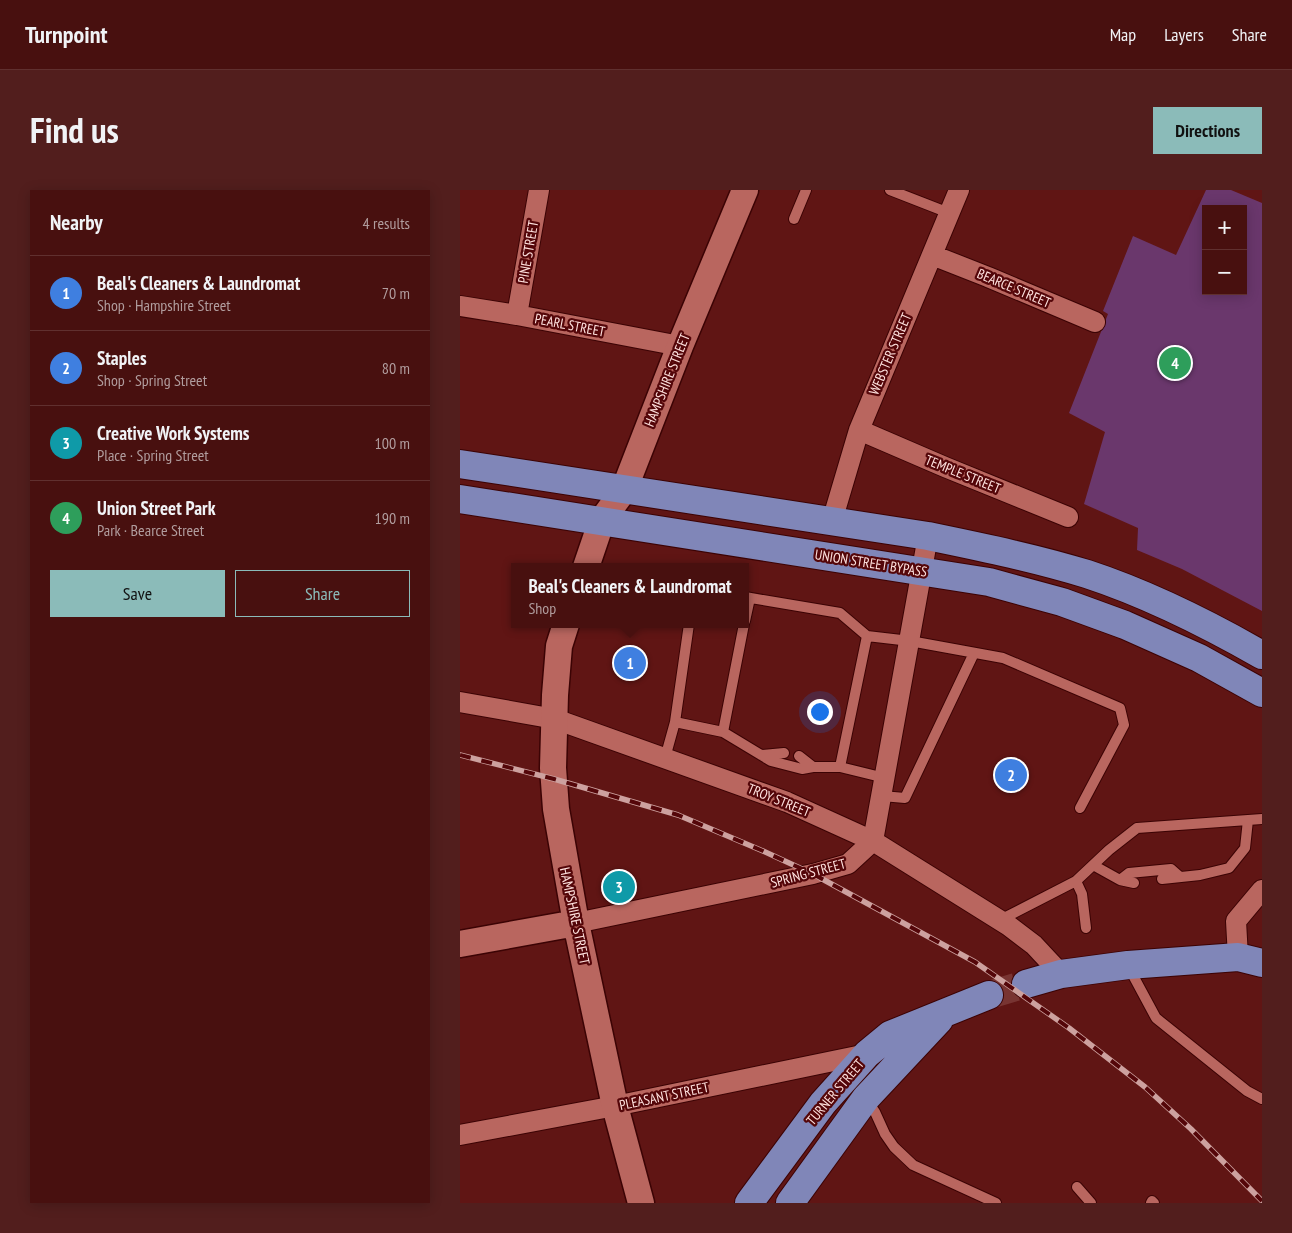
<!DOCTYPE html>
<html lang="en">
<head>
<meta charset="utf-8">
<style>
	body { margin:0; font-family:"PT Sans Narrow",sans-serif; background:#521e1d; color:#f1f3f6 }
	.controls { position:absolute; right:15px; top:15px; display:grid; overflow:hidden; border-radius:0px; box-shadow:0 2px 12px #0003 }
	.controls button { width:45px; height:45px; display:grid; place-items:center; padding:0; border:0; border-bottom:1px solid #60302f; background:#48100f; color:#f1f3f6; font:25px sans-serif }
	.you { position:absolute; left:359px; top:521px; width:18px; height:18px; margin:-12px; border:4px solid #fff; border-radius:50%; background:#1a73e8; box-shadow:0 0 0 8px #1a73e833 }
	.badge { display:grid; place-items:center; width:32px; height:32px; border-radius:50%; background:#8bbbb9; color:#fff; font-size:16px; font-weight:700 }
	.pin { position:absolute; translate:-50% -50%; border:2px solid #fff; box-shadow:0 1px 5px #0006 }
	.popup { position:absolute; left:51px; top:373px; width:238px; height:65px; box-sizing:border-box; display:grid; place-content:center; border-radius:0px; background:#48100f; filter:drop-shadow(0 1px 4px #0005); font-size:16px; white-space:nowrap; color:#b19d9e }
	.popup b { font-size:19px; color:#f1f3f6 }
	.popup::after { content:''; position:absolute; left:50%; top:100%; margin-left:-10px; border:10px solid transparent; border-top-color:#48100f }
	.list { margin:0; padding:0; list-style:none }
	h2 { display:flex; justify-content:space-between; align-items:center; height:65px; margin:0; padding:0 20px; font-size:21px }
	h2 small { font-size:16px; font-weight:400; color:#b19d9e }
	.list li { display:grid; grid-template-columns:32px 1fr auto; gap:15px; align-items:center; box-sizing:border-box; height:75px; padding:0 20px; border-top:1px solid #60302f }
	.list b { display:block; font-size:19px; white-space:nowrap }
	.list p { margin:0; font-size:16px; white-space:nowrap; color:#b19d9e }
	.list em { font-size:16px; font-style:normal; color:#b19d9e }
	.actions { display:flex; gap:10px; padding:15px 20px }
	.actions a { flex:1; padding:11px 0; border:1px solid #8bbbb9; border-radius:0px; text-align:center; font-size:18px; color:#8bbbb9 }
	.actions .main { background:#8bbbb9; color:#111 }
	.map { position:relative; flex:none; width:802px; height:1013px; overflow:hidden; border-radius:0px }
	header { display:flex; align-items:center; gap:30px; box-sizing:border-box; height:70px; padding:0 25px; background:#48100f; border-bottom:1px solid #60302f }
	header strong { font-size:24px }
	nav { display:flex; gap:28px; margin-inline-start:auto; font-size:18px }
	.intro { display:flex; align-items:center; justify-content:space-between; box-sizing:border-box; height:120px; padding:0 30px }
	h1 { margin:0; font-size:35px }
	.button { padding:12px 22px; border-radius:0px; background:#8bbbb9; color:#111; font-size:18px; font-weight:700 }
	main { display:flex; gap:30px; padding:0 30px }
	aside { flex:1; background:#48100f; border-radius:0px; box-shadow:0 2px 12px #0003 }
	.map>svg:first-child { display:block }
</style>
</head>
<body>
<header>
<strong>Turnpoint</strong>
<nav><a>Map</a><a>Layers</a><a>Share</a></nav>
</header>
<div class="intro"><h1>Find us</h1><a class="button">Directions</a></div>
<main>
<aside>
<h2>Nearby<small>4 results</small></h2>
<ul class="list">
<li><span class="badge" style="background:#3f7fe0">1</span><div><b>Beal's Cleaners &amp; Laundromat</b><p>Shop · Hampshire Street</p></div><em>70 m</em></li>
<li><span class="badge" style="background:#3f7fe0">2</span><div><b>Staples</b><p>Shop · Spring Street</p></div><em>80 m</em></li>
<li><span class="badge" style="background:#0f9aa8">3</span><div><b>Creative Work Systems</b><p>Place · Spring Street</p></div><em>100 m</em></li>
<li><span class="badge" style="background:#2e9e5b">4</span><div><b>Union Street Park</b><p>Park · Bearce Street</p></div><em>190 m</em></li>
</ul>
<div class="actions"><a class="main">Save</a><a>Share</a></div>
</aside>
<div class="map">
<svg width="802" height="1013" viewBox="0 0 802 1013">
	<rect width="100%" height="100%" fill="#601514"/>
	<path fill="#6a376c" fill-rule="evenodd" d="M746,0H771L802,13V421L722,379L677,360L678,338L624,314L645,242L609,223L648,124L643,121L673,46L716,65ZM746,19H783V101H746Z"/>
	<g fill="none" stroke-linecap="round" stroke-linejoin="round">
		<path stroke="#783432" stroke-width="28" stroke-dasharray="28 14" stroke-linecap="butt" d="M529,805L566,794"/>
		<defs>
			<path id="service" d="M430,0L489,23
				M334,29L346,0
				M285,407L380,423L407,446L450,451L543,468L660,518L664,535L620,618
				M285,431L290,408
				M407,446L380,577L425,588
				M215,532L263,542L284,434
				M263,542L311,571L342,579L353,577H380
				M301,565L324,563
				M339,566L353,577
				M205,568L215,532L229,434
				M422,606L445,608L514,463
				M633,675L660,690L674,693
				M702,689L740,685L769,678L785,658L788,630
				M660,690L669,683L711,679L720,687
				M616,691L622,704L626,738
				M540,730L616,691L649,660L677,638L802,629
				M668,776L696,828L787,901L802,909
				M406,909L415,922L425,944L434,957L453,975L536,1013
				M617,997L631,1013
				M691,1013L692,1011L694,1013"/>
			<path id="minor" d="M472,65L528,87L635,132
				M0,116L57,125L220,156
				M57,125L79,0
				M399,240L485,277L608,327
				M372,331L399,240L499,0
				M0,512L95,529L327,612L413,651L549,736L574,755L601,784
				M116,733L353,684L388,674L413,651L468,346
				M778,767L776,731L802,700
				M0,945L155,916L407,864"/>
			<path id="tertiary" d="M126,377L142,330L164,300L220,156L285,0
				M106,434L99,456L95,505L93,578L96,619L116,733L155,916L181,1013
				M0,754L116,733"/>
			<path id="trunk" d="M0,274L468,346C521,357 575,368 627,384C688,404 746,433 802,465
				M0,309L529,392L602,412L665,435L739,468L802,503
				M566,794L601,784L668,775L778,767L802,773
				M289,1013L363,913L407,864L430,845L529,805
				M330,1013L406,908L479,830"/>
		</defs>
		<use href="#service" stroke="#3b0304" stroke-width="12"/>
		<use href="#minor" stroke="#3b0304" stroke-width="22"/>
		<use href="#tertiary" stroke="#3b0304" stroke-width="29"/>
		<use href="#trunk" stroke="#3b0304" stroke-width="30"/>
		<use href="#service" stroke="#b9665f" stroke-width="10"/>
		<use href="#minor" stroke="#b9665f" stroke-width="20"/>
		<use href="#tertiary" stroke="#b9665f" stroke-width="26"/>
		<use href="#trunk" stroke="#8086b8" stroke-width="28"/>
		<defs>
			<path id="rail" d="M0,565L94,589L218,625L303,661L353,684L515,772L609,838L685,897L731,939L802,1011"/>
		</defs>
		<use href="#rail" stroke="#cda19f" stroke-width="5.5"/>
		<use href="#rail" stroke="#540609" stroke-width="4" stroke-dasharray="11" stroke-linecap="butt"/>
	</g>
	<g text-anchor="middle" stroke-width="4.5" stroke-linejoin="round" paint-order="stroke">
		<g font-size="14" fill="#ffe2df" stroke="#540609">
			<text transform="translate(68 62) rotate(-80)" y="5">PINE STREET</text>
			<text transform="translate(554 98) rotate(23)" y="5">BEARCE STREET</text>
			<text transform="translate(110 135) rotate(11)" y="5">PEARL STREET</text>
			<text transform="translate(430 164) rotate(-67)" y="5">WEBSTER STREET</text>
			<text transform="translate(207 190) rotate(-68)" y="5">HAMPSHIRE STREET</text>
			<text transform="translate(503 284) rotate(22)" y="5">TEMPLE STREET</text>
			<text transform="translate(411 373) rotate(9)" y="5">UNION STREET BYPASS</text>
			<text transform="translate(319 610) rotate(22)" y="5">TROY STREET</text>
			<text transform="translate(348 683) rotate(-15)" y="5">SPRING STREET</text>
			<text transform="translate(115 726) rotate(78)" y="5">HAMPSHIRE STREET</text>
			<text transform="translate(375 902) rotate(-50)" y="5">TURNER STREET</text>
			<text transform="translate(204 906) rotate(-12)" y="5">PLEASANT STREET</text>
		</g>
	</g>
</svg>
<div class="controls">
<button>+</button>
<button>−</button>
</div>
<div class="you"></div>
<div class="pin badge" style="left:170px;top:473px;background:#3f7fe0">1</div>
<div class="popup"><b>Beal's Cleaners &amp; Laundromat</b>Shop</div>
<div class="pin badge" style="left:551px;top:585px;background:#3f7fe0">2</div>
<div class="pin badge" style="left:159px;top:697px;background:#0f9aa8">3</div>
<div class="pin badge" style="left:715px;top:173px;background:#2e9e5b">4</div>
</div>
</main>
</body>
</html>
